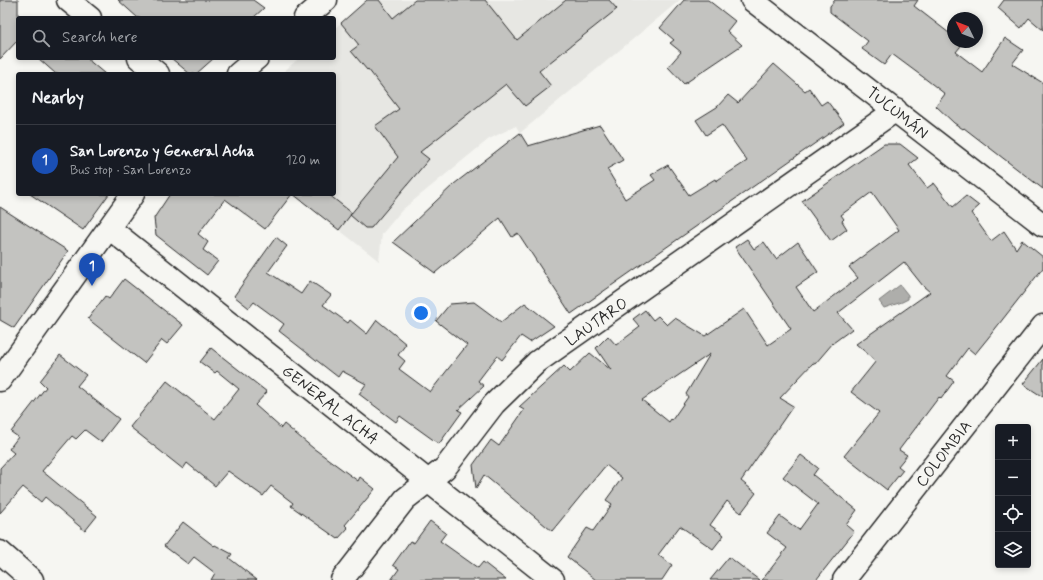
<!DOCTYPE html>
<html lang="en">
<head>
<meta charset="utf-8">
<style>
	body { margin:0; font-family:Mynerve,sans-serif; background:#242831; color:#f1f3f6 }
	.controls { position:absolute; right:12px; bottom:12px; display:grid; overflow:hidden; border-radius:4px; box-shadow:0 2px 6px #0003 }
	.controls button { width:36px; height:36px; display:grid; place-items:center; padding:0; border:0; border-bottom:1px solid #363941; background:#171b24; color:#f1f3f6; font:20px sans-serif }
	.compass { position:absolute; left:947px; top:12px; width:36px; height:36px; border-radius:50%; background:#171b24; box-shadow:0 2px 6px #0003; rotate:313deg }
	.you { position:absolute; left:421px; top:313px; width:14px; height:14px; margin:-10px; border:3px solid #fff; border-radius:50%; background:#1a73e8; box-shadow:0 0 0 6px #1a73e833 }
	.badge { display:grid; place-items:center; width:26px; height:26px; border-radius:50%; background:#98999b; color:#fff; font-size:13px; font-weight:700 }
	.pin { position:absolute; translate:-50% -33px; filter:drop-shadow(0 1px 2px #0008) }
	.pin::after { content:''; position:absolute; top:21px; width:14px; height:12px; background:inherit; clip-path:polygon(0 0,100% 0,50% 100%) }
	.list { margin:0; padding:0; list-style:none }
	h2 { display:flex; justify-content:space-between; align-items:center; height:52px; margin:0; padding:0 16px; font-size:17px }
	h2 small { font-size:13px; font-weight:400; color:#9ea1a6 }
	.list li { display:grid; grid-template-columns:26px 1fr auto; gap:12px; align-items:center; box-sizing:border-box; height:72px; padding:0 16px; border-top:1px solid #363941 }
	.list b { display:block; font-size:15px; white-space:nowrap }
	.list p { margin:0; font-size:13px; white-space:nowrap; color:#9ea1a6 }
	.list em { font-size:13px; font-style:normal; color:#9ea1a6 }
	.icon { flex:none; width:22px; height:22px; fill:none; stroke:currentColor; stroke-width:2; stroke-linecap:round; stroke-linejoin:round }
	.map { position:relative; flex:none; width:1043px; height:580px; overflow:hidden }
	.search { position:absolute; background:#171b24; box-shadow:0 2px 6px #0003; left:16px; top:16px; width:320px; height:44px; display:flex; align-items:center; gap:10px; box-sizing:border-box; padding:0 14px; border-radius:4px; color:#9ea1a6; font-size:15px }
	.panel { position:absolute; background:#171b24; box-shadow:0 2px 6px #0003; left:16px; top:72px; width:320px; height:124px; border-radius:4px }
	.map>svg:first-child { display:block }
</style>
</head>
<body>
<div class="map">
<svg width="1043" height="580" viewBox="0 0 1043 580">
	<rect width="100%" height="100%" fill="#f6f6f2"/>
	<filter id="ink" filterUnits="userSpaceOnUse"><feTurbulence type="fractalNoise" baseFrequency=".025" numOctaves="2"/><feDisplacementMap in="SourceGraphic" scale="8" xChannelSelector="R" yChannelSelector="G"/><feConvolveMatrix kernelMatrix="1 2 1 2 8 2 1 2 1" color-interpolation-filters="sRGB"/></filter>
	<g filter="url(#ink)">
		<path fill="#e7e7e3" d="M367,0H680L520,133L516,126L489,139L402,210L382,234L379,261L293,194H334V74H281L299,58H334V29Z"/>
		<path fill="#aeaeab" stroke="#7a7a78" d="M900,285L908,295V299L902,302L884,308L879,301Z"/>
		<path fill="#c3c3c0" stroke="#2b2b2b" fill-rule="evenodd" d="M0,0H18V40L0,59Z
			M118,0H253L264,8L253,18H138Z
			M367,0H379L393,18L415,0H485L517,40L566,0H609L617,9L539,71L551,86L525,106L506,84L420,152L429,159L371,228H365L350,215L398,157L375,126L399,109L368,69L367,70L351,51L359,45L341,23Z
			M684,0H708L735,21L727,31L742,45L684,84L668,67L681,52L670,43L674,40L660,28Z
			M835,0H918L914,6L949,33L953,28V42H964L956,52L982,72L1005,38L1023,50L1012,64L1043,83V189L964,128L963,129L954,123L936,106L945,94L923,77L892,54L884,65L862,49L868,41L830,12V6Z
			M1004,0H1043V30L1029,18L1021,28L998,8Z
			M38,58H86L105,74H56Z
			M171,58H214L196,74H190Z
			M774,64L805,91L809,88L821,105L827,101L844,123L571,314L518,233L512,237L500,218L435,273L393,242L454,184L520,133L528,146L600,125L623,160L607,169L625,199L655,180L651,175L668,165L689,195L715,179L716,181L747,161L722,125L706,135L696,120L717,107L728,95L738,103Z
			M884,144H900L918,158L909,165L927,188L934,183L953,207L966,196L979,206L971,213L991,241L1004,231L1016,249L1022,240L1043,257V268L988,338L975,354L968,348L947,376L954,381L941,399L939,397L899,450L907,455L898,466L903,470L887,490L844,456L879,413L851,392L876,361L856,344L930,292L923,286L904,262L838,313L852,329L833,343L815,364L813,363L780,398L793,406L741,481L756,493L741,513L727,501L710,525L724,535L713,549L680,526L658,555L672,565L662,580H596L567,557L587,528L593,531L612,504L606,500L622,478L606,465L552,531L484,475L476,488L473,465L491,440L499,446L524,410L519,407L564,366L570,372L590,353L611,370L596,348L608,336L616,345L640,327L633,319L645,310L653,320L658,316L667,325L675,318L705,336L744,309L768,345L791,329L735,247L747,239L754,249L764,242L776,259L798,242L818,272L796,287L813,312L858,278L849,267L899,230L872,192L841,215L844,219L842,221L847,229L831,241L802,201ZM710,354L686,394L688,397L672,420L671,419L669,422L642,400Z
			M30,194H109L83,230Z
			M170,194H292L265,229L225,199L198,234L208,242L203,250L218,261L207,275L156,235L154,218Z
			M293,194H328L352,213L339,230Z
			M0,207L68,251L14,328L0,320Z
			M276,237L287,246L268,272L301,294L310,281L331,295L323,305L348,323L350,320L367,334L377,320L406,344L398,355L405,361L399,369L430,392L467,345L436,321L450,304L474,302L501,322L525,303L554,326L530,342L521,336L502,360L497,356L478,381L484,386L458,410L462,412L439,444L400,416L396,422L359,394L366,384L342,371L338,377L279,331L284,324L254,302L249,308L234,296Z
			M124,279L183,325L167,344L162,340L144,363L88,319L105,296L109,299Z
			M211,348L267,392L255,405L281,428L284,424L313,448L358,481L360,477L375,489L345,525L348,528L338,539L291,506L293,503L271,486L263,496L228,471L215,486L187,463L183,469L130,427L167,381L215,419L239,389L217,371L215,373L200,362Z
			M60,355L86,375L77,386L119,419L101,442L85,430L76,439L72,436L42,471L97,516L85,531L45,497L41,502L23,487L0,513V468L14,453L9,449L18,437L11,432L46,387L40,381Z
			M1043,359V397L1023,384Z
			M801,455L818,468L813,475L857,510L846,525L854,532L816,580H762L787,548L767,533L780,516L799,530L818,504L783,477Z
			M430,521L446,533L440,541L478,568L483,562L506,580H391L399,569L393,565L410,541L414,543Z
			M183,522L214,546L215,545L232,554L229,558L257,580H211L215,573L194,557L188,564L164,546Z
			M729,557L759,580H710Z"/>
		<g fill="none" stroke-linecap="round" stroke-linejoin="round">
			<defs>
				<path id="minor" d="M68,0L90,18
					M752,0L1043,225
					M305,18L326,0
					M139,58L158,74
					M238,74L257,58
					M109,228L553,580
					M0,380L133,194
					M0,552L32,580
					M342,580L405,499L445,468L494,404L537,362L896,110
					M844,580L1043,326"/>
			</defs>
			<use href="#minor" stroke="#2b2b2b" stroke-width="25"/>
			<use href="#minor" stroke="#f6f6f2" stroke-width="22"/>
		</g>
	</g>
	<g text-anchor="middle" stroke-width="3" stroke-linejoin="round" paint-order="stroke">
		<g font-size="16" fill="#2b2b2b" stroke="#f6f6f2">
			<text transform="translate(898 112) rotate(38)" y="6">TUCUMÁN</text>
			<text transform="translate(596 321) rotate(-35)" y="6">LAUTARO</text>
			<text transform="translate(331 404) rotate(38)" y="6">GENERAL ACHA</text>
			<text transform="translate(943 453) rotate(-52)" y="6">COLOMBIA</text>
		</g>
	</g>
</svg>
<div class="controls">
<button>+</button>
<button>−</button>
<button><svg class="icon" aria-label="locate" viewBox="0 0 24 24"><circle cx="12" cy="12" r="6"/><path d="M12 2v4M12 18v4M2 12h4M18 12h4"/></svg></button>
<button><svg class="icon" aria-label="layers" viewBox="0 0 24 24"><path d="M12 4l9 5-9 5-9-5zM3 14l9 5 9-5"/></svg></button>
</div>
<svg class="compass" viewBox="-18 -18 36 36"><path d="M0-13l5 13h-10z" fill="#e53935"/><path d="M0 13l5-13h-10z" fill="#9ea1a6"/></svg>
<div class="you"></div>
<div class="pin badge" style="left:92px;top:286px;background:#1a4fb4">1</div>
<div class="search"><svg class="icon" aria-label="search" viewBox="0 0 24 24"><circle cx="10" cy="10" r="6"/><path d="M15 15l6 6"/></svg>Search here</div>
<section class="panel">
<h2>Nearby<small></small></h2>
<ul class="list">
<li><span class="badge" style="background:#1a4fb4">1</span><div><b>San Lorenzo y General Acha</b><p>Bus stop · San Lorenzo</p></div><em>120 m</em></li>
</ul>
</section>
</div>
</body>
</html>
